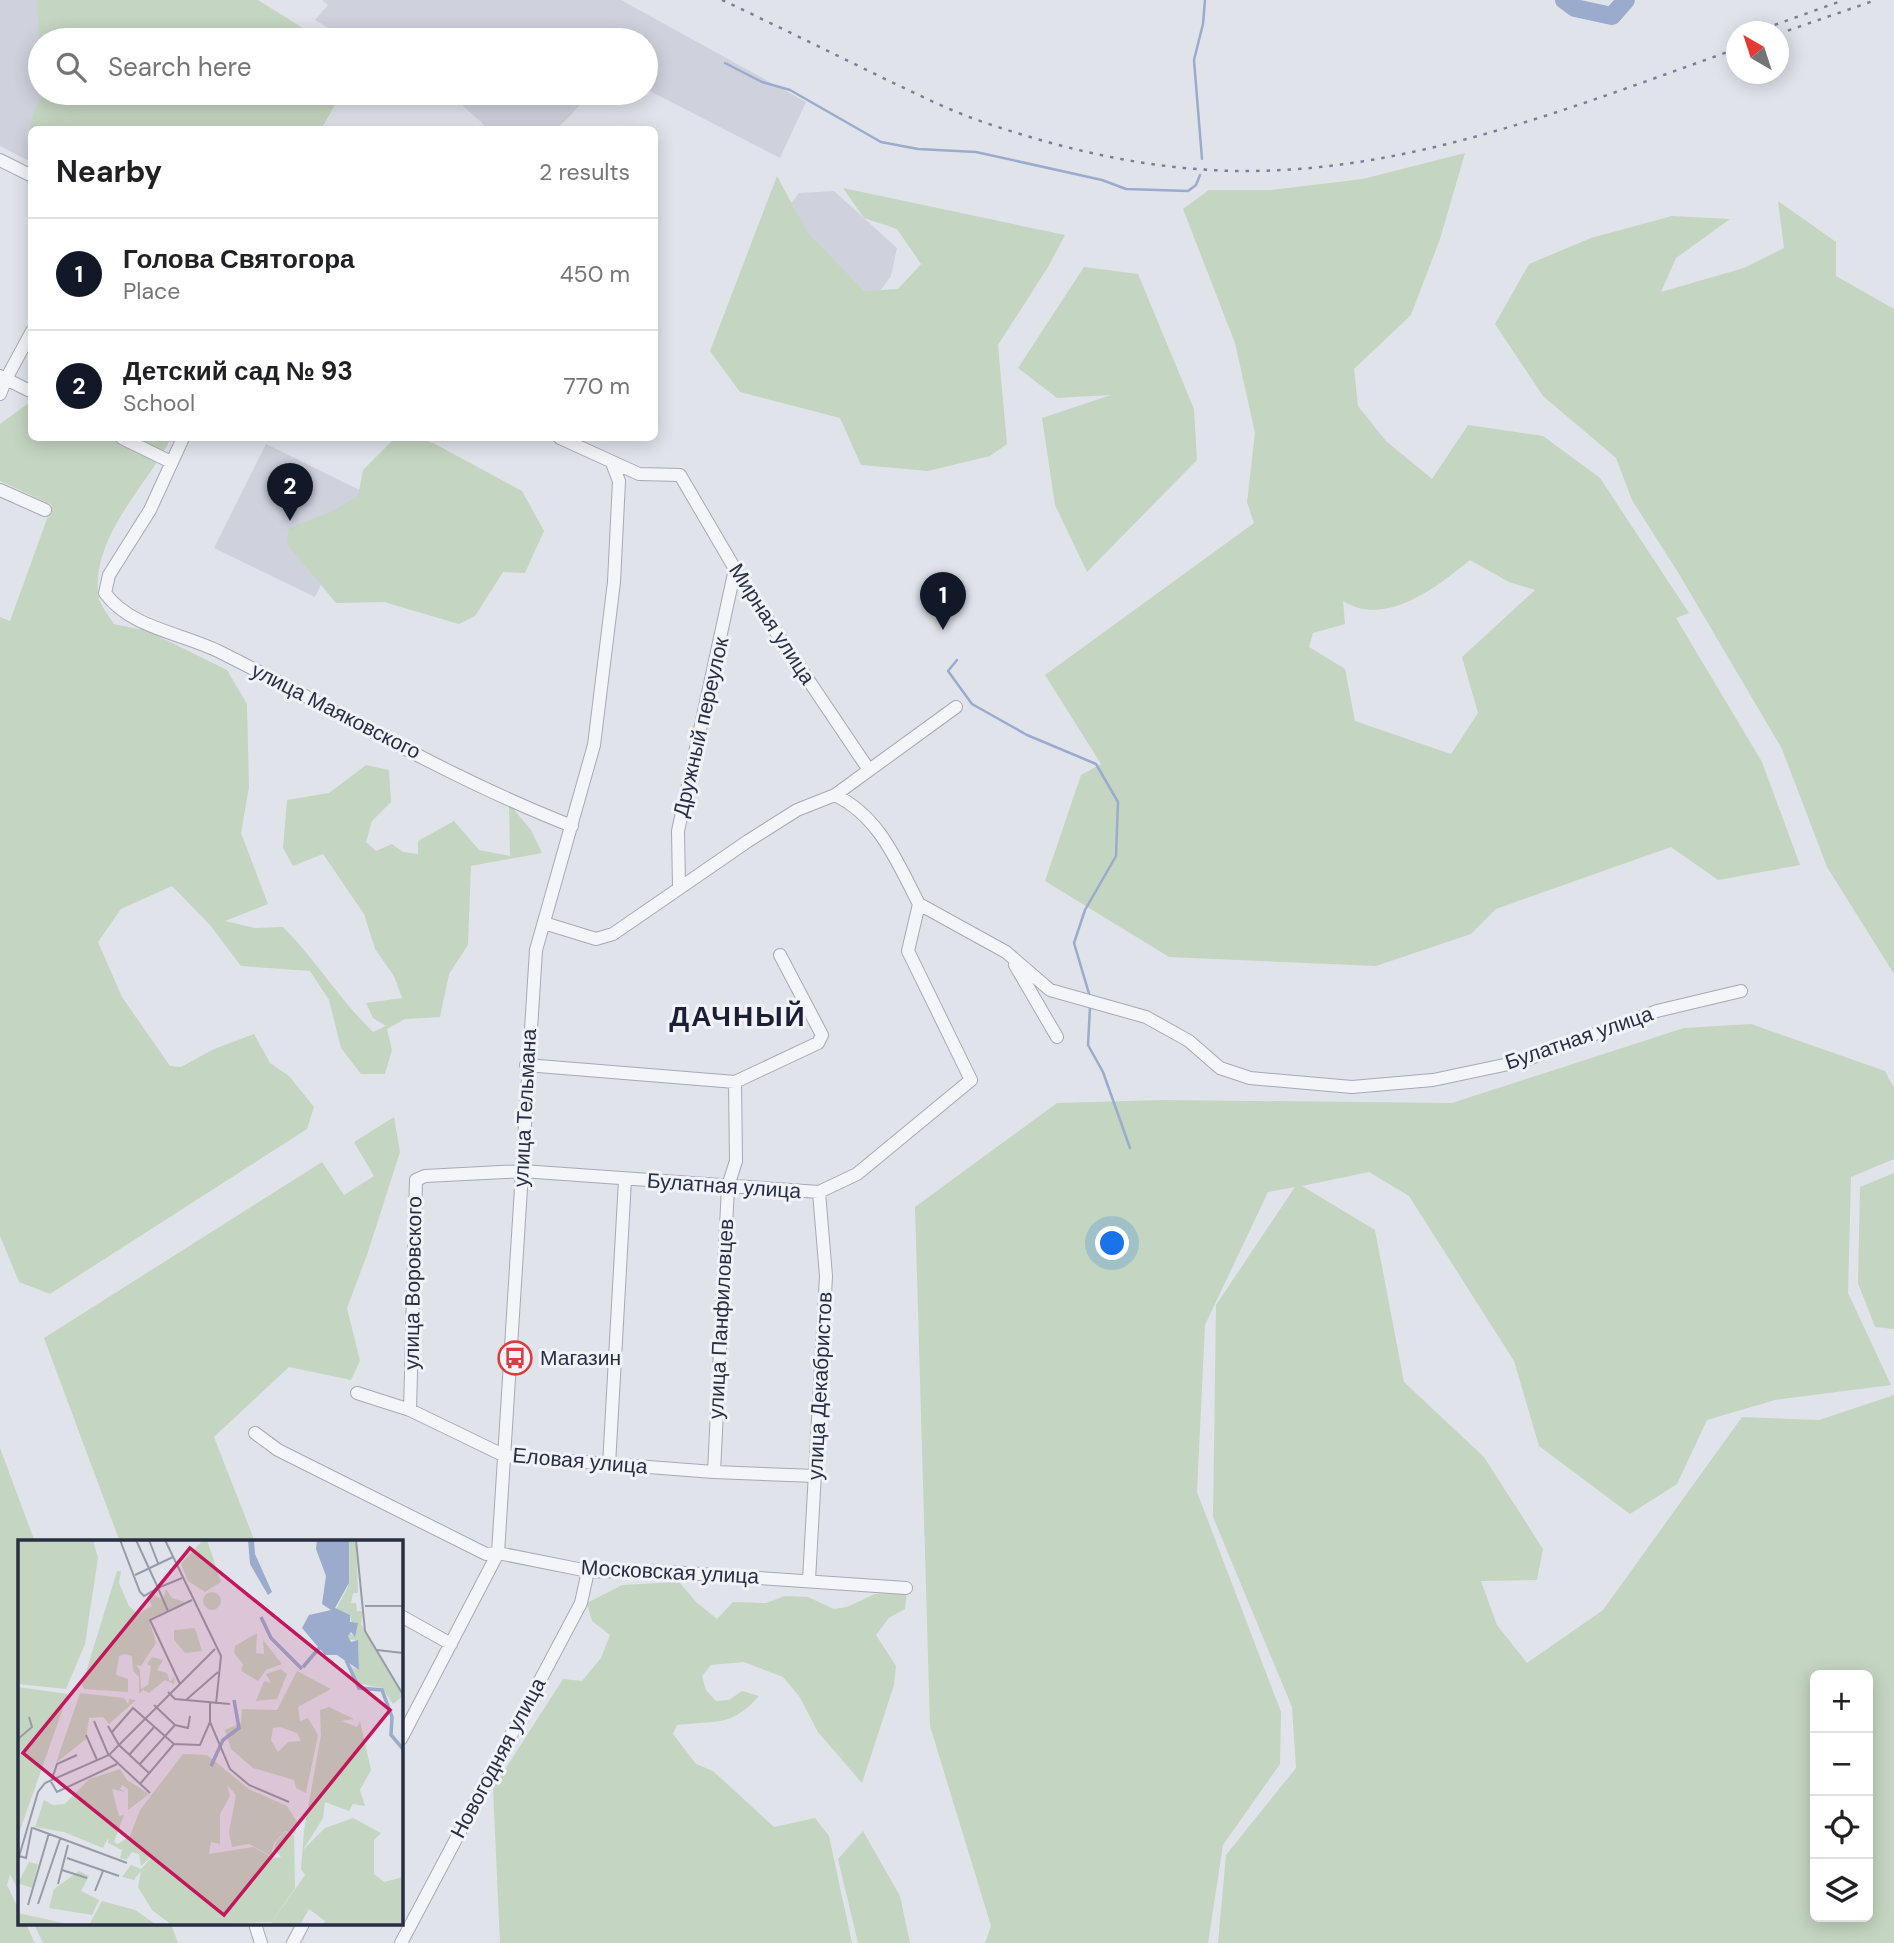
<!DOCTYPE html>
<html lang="en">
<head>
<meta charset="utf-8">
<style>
	body { margin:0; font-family:"DM Sans",sans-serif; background:#f6f6f6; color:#202124 }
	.controls { position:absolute; right:21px; bottom:21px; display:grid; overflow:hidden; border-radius:10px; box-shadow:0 4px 18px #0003 }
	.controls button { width:63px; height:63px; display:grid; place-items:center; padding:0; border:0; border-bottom:2px solid #e0e0e0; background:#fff; color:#202124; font:35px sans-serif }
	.compass { position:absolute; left:1726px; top:21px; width:63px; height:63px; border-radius:50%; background:#fff; box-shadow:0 4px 18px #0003; rotate:321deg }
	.you { position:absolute; left:1113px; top:1244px; width:24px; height:24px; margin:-18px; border:5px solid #fff; border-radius:50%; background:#1a73e8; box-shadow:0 0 0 10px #1a73e833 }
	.badge { display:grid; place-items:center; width:46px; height:46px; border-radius:50%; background:#111827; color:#fff; font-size:23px; font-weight:700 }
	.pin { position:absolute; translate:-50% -58px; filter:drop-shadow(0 2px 4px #0008) }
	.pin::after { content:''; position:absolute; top:37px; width:24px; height:21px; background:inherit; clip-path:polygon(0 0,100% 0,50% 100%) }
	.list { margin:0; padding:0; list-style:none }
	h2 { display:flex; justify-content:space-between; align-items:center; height:91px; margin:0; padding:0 28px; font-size:30px }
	h2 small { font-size:23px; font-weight:400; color:#757577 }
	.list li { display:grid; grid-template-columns:46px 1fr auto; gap:21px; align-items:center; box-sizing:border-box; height:112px; padding:0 28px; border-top:2px solid #e0e0e0 }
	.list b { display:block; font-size:26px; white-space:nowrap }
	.list p { margin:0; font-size:23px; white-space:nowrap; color:#757577 }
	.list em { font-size:23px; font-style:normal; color:#757577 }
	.icon { flex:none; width:38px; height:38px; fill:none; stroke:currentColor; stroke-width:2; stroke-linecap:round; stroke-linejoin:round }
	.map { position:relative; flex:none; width:1894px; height:1943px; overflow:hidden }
	.search { position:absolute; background:#fff; box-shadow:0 4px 18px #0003; left:28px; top:28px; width:630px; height:77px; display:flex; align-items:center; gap:18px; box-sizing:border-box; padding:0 24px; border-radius:38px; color:#757577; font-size:26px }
	.panel { position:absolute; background:#fff; box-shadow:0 4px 18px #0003; left:28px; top:126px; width:630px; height:315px; border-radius:10px }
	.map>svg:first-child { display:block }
</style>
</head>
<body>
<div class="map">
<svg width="1894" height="1943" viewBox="0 0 1894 1943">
	<rect width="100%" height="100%" fill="#e1e3eb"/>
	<path fill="#cfd2dd" d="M0,0H75L40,40V93H57L32,130L31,162L0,146Z
		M322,0H621L806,102L780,158L646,89V40H385L371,31L366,40H348L315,20L328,5Z
		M448,93H592L556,130L489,129Z
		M834,191L897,248L891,276L878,294L855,295L808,244L789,206L799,193Z
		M266,444L366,493L315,597L214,548Z"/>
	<path fill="#c4d5c1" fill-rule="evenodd" d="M37,0H258L322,40H40V52Z
		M45,93H342L321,129L32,130L31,134L29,133L33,113Z
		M1465,153L1440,239L1411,315L1354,369L1358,406L1386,441L1432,479L1468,425L1543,436L1600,478L1689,613L1676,618L1762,762L1800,865L1718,880L1671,847L1496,909L1471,934L1376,966L1169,957L1045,881L1081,775L1101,764L1045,675L1254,523L1247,502L1255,433L1235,343L1183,209L1209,190H1271L1363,179ZM1470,560L1509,582L1535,590L1462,657L1478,713L1451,754L1355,721L1345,669L1309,647L1313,633L1345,624L1343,601C1385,628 1437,587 1470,560Z
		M777,176L807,232L864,291L898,289L921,264L897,229L864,218L843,188L1065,235L1048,267L998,345L1007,444L990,456L928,471L861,465L840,418L740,392L710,351Z
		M1778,201L1836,242V276L1894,309V974L1827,867L1782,749L1679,574L1632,500L1616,458L1543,396L1495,324L1529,264L1591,238L1672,216L1730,219L1676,258L1661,292L1744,268L1784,248Z
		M1084,267L1138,274L1194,409L1197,460L1087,572L1055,505L1042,418L1111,395L1057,398L1018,368Z
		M29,403L31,404L32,438H171C146,488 93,533 98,595C99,604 109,616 114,624L148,631L227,670L247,704L249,787L241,833L268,904L225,921L255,928L283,927C316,960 339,999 373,1032L386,1026L373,1018L366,1003L402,998L394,976L375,949L364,914L323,854L293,866L283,848L287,800L329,793L366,765L389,770L391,802L372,821L366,842L376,851L392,844L403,852L418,854V841L454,821L479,850L510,856L509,804L531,830L542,853L471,866L468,945L449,974L440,1017L405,1019L387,1029L392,1050L385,1074H361L341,1048L329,1000L310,971L241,966L210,925L172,886L121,909L98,942L122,997L170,1066L181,1067L214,1049L254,1034L270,1063L289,1076L314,1107L307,1129L50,1294L19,1282L0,1236V617L10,621L52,505L0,481V424Z
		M395,438H420L435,444L522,491L544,531L525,573L503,572L475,616L459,624L384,602L336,603L287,544L289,528L331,512L358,496L363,470Z
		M1751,1024L1885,1071L1894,1088V1159L1851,1177L1848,1293L1891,1385L1775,1400L1707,1420L1677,1484L1630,1514L1539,1446L1514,1361L1409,1196L1369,1172L1302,1186L1375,1230L1404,1382L1484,1457L1543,1549L1537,1580L1481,1581L1497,1625L1527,1663L1603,1610L1742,1417L1819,1420L1894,1395V1943H1218L1226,1855L1296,1768L1292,1707L1213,1517L1216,1305L1295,1187L1268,1192L1205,1325L1197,1492L1281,1712L1280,1764L1223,1845L1208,1943H985L991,1926L930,1726L915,1207L1057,1103L1163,1100L1452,1103L1684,1028ZM1815,1675H1868V1917H1815Z
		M394,1117L400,1152L367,1255L347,1308L360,1361L351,1380L289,1367L214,1437L255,1542H120L44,1338L322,1162L344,1195L374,1176L354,1142Z
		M1894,1173V1329L1875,1327L1858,1283L1860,1187Z
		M0,1448L35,1542H19V1892L10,1874L7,1885L19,1910V1924H26L35,1943H0Z
		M679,1582L696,1602L717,1619L733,1602L766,1603L785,1596L808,1597L834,1609L847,1607L875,1594L907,1592L905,1609L889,1618L876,1635L896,1666L894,1685L862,1783L818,1732L799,1696L783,1677L744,1662L711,1665L702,1676L706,1690L716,1701L729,1700L742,1691L759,1696C730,1728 716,1720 677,1725L673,1734L696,1764L713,1771L774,1827L815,1818L829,1836L852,1943H500L493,1788L563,1679L582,1681L601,1658L610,1635L592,1621L587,1603L622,1585Z
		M863,1831L900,1896L910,1943H858L838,1859Z
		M34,1924H171L178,1943H43Z"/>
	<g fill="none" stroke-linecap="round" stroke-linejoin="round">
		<path stroke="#9aabcd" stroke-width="2.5" d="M725,63L762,82L790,90L881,142L918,149L976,152L1102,180L1126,189L1188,191L1196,185L1200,175
			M1202,159L1194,60L1203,24L1205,0
			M957,660L948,671L972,704L1027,735L1096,764L1118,802L1116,856L1085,910L1074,943L1090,997
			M1090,1007L1088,1045L1103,1072L1130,1148"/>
		<path stroke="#9aabcd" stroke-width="18" d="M1564,0L1575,8L1612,16L1626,0"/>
		<defs>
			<path id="minor" d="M0,160L32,176
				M0,376L6,379L32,331
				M0,394L6,379L32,392
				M122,438L171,462
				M183,438L150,510L109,575L105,593C131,629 184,633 222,653C338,711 451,779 572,826
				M560,438L639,474L680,475L745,586L869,770
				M0,490L45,510
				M679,886L678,831L735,569
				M919,904L1006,952L1050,990L1146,1017L1189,1041L1220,1068L1250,1078L1352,1087L1433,1080L1523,1061L1657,1011L1741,991
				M544,923L596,939L613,934L748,841L797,810L835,795L956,707
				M1015,965L1057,1037
				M526,1065L735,1082L818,1043L822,1035L780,955
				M357,1393L410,1410L505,1456L714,1472L816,1476
				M410,1410L416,1180L425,1176L522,1171L819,1192L857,1174L971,1080L908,951L919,904C897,862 880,817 835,795
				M255,1433L278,1450L486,1554L498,1553L588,1571L671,1572L906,1588
				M609,1465L625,1180
				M714,1472L728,1186L736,1161L735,1082
				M809,1580L826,1276L819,1192
				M401,1616L451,1644
				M401,1739L498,1553L536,950L594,745L614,582L619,481L612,463
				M255,1924L261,1943
				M293,1943L303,1924
				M401,1943L581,1603L588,1571"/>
		</defs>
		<use href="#minor" stroke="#a6a9b6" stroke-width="14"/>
		<use href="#minor" stroke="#f4f5f9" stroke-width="12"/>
		<path stroke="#798096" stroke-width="2.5" stroke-dasharray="3.5 7" stroke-linecap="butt" d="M722,0C775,25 828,51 881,77C917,94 952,112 989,124C1072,152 1158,171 1246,171C1416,171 1578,105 1736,49
			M1755,32L1844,0
			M1778,34L1876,0"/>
	</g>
	<defs>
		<symbol id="bus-ring" viewBox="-11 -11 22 22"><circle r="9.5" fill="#f1f3f8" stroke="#d83e40" stroke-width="1.5"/><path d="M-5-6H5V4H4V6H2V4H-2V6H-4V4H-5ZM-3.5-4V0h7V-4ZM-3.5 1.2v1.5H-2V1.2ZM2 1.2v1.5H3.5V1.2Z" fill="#d83e40"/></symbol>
	</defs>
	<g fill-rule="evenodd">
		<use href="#bus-ring" x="496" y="1339" width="38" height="38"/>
	</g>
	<g text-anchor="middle" stroke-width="6" stroke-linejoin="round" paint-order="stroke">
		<g font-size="21" fill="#282e44" stroke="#f1f3f8">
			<text transform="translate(772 624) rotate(57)" y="7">Мирная улица</text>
			<text transform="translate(336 711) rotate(27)" y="7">улица Маяковского</text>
			<text transform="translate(701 727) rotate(-77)" y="7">Дружный переулок</text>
			<text transform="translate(1579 1038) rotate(-19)" y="7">Булатная улица</text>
			<text transform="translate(525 1108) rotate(-87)" y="7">улица Тельмана</text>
			<text transform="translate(724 1186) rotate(4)" y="7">Булатная улица</text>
			<text transform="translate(413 1283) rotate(-89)" y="7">улица Воровского</text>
			<text transform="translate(721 1319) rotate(-87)" y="7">улица Панфиловцев</text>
			<text transform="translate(820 1386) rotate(-87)" y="7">улица Декабристов</text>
			<text transform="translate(580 1461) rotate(5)" y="7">Еловая улица</text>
			<text transform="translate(670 1572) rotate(3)" y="7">Московская улица</text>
			<text transform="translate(498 1758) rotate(-62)" y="7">Новогодняя улица</text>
		</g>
		<g font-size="21" fill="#282e44" stroke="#f1f3f8" text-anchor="start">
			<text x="540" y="1365">Магазин</text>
		</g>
		<g font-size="28" font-weight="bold" letter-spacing="2" fill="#1a1f35" stroke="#f1f3f8">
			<text x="738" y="1026">ДАЧНЫЙ</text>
		</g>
	</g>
	<g transform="translate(18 1540)">
		<rect width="385" height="385" fill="#e1e3eb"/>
		<path d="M0,0H75L80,18L67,104L48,149L0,144ZM185,0H189L203,42L187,52L170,41L163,24ZM331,0H338L340,53H335L333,63H338L339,71H345L343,84L385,156L375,164L364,148L339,143L332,126L341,130L340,101L331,99L330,92L336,96L332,75L317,71L330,47ZM99,31H103L101,43L111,66L120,74L134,66L129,56L133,53L145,60L148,49L154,58L167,62L131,79L138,103L123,126L118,125L122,130L123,149L130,145L133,126L129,124L134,117L145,120L139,130L149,133L152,142L157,136L156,144L147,140L131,153L125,150L121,154V137L115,131L114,116L107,114L101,116L98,135L110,139V152L66,149L64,145ZM185 61a9 9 0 1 1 18 0a9 9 0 1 1-18 0ZM177,88L184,111L167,113L156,100V90ZM239,93L238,113L246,114L245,100L264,124L248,130L240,141L223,131L225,124L216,113L217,106ZM263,129L269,134L259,159L238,161L246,141L253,143L248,134ZM279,131L313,149L280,167L282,181L290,178L300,195L288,253L278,248L276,240L235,228L213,209L207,190L223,183L224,169L259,170ZM262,187L279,193L283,201L270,202L260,212L253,200L255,188ZM0,147L50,154L0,296L1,239ZM62,153L106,158L110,164L111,159L118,160L91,184L85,177L71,178L68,199L38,223ZM311,167L336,179L323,181L339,187L342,181L353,230L342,250L347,266L335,264L331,271L307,262L305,278L285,310L307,288L335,278L363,293L356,300V334L366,342L385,337V385H304L307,381L291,369L282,385H252L287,335L283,329L286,291L303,195L302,170ZM165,214L189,215L231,249L269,266L279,282L277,294L267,291L256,303L253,316L231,304L214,307L211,292L218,255L209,245L212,256L202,274V304L193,302L191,314L235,307L255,318L263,317L256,309L258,302L267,292L276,295L277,348L254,382L154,385L134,370L120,347L123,331L116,340L104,337L113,325L123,329L138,313L123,326L121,314L114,312L108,320L102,318L104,310L90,303V298L85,308L46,292L17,287L26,260L35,265L47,264L71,239L102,229L109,240L131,254L110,270V249L104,245L102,249L107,252L94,249L101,276L106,275L96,302L100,304L112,296L122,270ZM11,322L20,324L14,348L0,343ZM61,331L71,336L63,351L81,360L74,375L31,368L36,349ZM84,361L117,370L139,385H71ZM0,373L54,385H0Z" fill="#c4d5c1" fill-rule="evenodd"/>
		<path d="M230,0H236L237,14L254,52L250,55L232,24ZM299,0H331V43L317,68L332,75V82L340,83L337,97L333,92L330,96L333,102L340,100L341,130L319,115H307L284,88L291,75L313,70L304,64L308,36L298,9Z" fill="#9aabcd"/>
		<path fill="none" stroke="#9aabcd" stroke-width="3.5" d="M243,77L253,98L284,129M328,120L341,148L364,150L374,177L373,195L385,209M285,127L302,107M193,226L205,200L221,188L216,160"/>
		<path fill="none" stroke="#979ba8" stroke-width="2" d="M102,0L122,52L126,56L140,48L150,71M118,0L140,48L164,38M131,0L140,23M147,0L203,116L198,164M338,0L347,91L384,153M117,35L155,17M347,66H385M359,110L385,113M162,144L132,80L174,60M150,152L157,159L212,164M168,160L200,132M136,165L157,185L170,188L172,176M76,181L90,214L132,253M192,182L212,229L231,245L271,262M90,186L101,205L132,234M94,192L115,168L156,204L182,205L192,182V163M68,195L79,220M0,199L14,187L11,177M111,215L137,186M121,225L157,185M34,239L39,224L59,215M32,240L39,252L99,224M122,244L156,204M15,288L109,323M1,316L8,318L14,287M49,318L101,336M0,320L20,252L27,243L91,215L197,109M44,330L69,338M40,344L50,305M77,351L85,331M20,364L42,299M10,365L31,293"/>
		<path fill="#c2185b" fill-opacity="0.15" stroke="#c2185b" stroke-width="3.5" d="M172,8L372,170L206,375L5,213Z"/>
		<rect width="385" height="385" fill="none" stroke="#282e44" stroke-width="3.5"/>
	</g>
</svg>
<div class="controls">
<button>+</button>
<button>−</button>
<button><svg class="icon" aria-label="locate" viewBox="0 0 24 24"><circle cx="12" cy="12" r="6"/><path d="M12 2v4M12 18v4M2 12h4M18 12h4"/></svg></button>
<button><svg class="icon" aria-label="layers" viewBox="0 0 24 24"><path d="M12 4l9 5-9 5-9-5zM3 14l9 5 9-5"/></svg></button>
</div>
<svg class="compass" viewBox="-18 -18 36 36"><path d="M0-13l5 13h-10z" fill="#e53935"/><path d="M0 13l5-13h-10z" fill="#757577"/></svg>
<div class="you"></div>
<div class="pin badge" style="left:943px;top:630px">1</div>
<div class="pin badge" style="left:290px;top:521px">2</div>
<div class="search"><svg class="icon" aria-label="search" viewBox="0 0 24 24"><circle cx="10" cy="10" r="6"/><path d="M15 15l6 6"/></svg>Search here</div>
<section class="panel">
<h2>Nearby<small>2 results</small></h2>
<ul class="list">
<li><span class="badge">1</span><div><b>Голова Святогора</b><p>Place</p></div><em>450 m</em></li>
<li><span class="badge">2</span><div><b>Детский сад № 93</b><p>School</p></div><em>770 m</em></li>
</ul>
</section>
</div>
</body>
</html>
